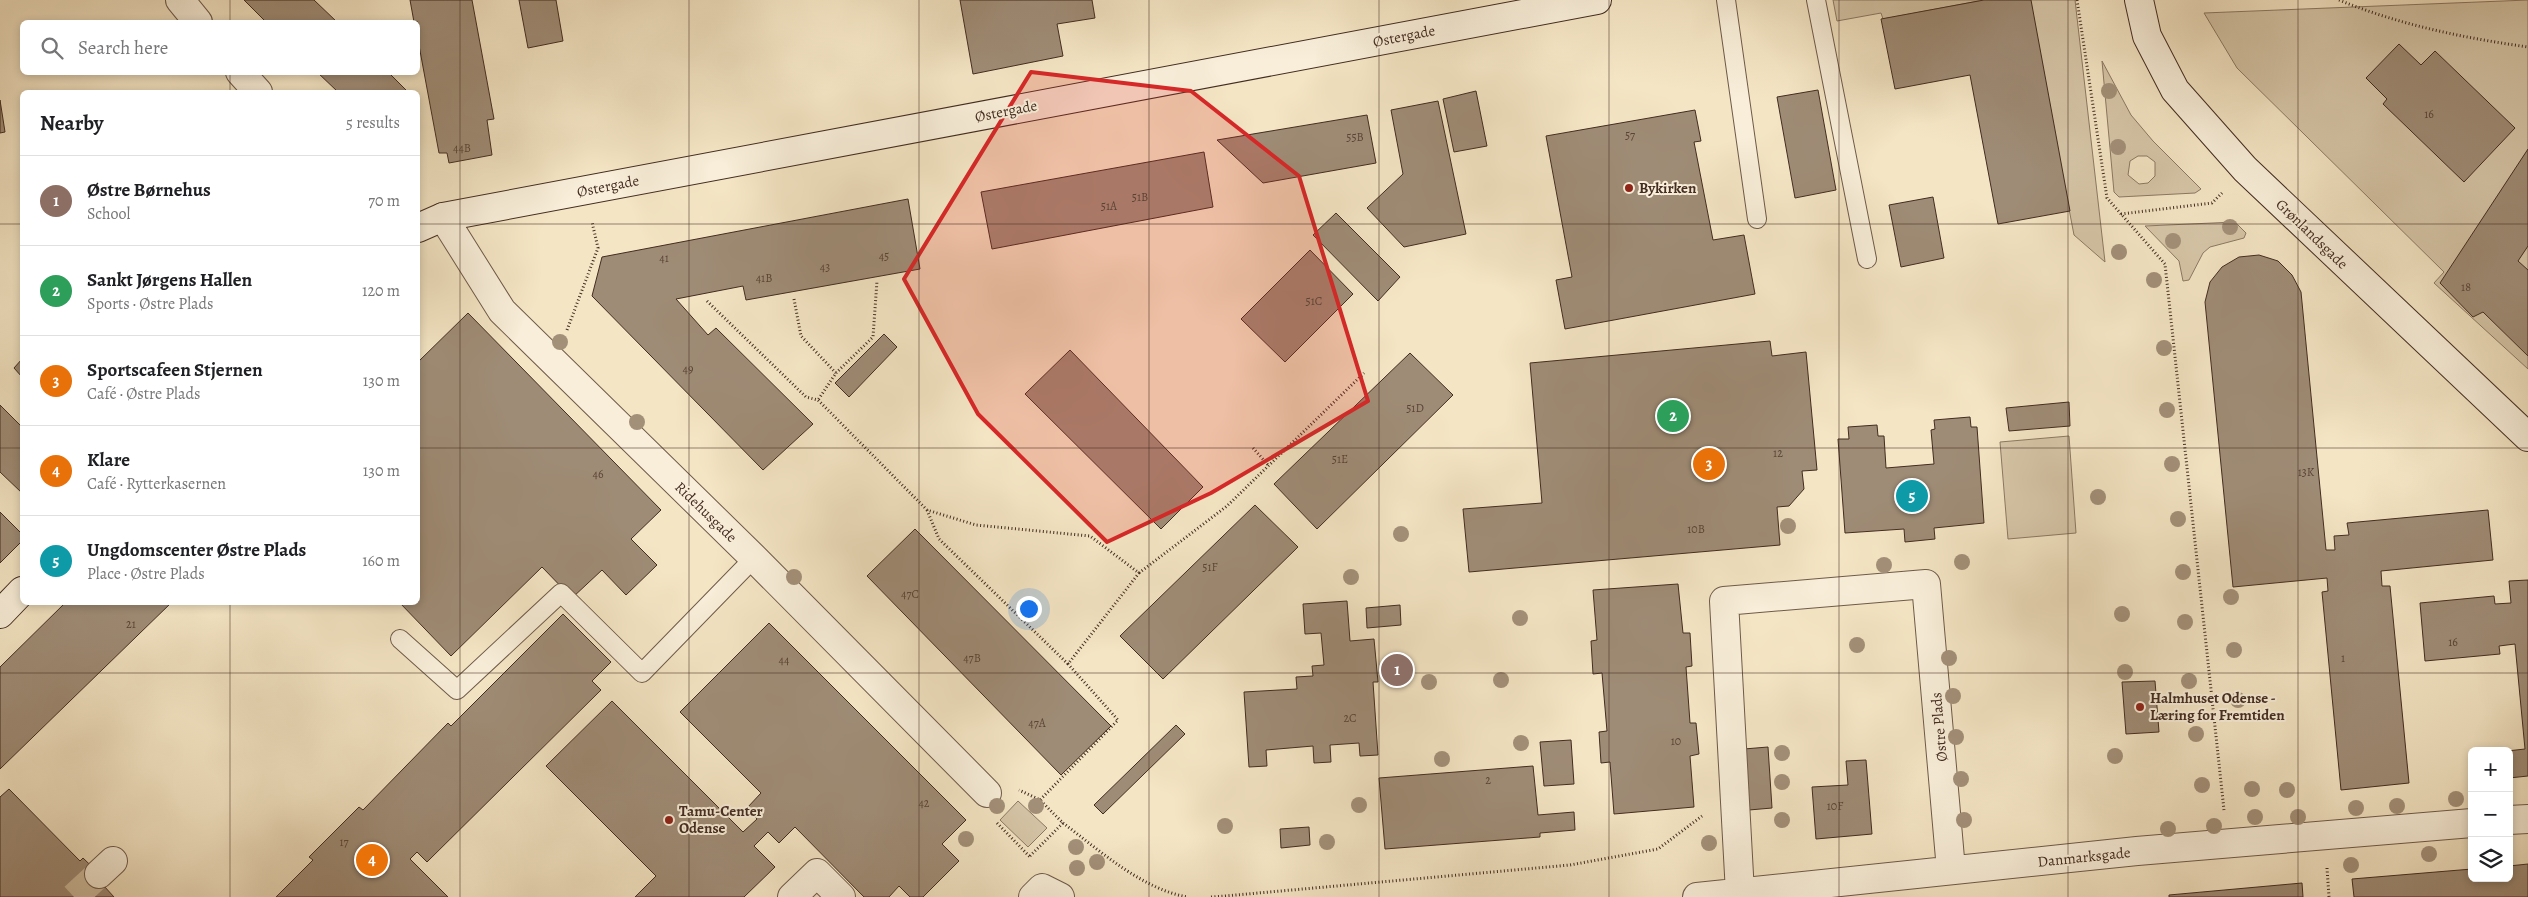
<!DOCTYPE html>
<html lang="en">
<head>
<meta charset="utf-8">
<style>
	body { margin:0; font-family:Alegreya,serif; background:#f6f6f6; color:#202124 }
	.controls { position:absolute; right:15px; bottom:15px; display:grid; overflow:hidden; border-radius:8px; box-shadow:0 2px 8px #0003 }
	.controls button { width:45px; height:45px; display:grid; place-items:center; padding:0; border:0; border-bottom:1px solid #e0e0e0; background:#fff; color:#202124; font:25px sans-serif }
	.you { position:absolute; left:1028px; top:608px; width:18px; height:18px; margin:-12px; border:4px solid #fff; border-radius:50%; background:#1a73e8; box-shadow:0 0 0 8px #1a73e833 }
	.badge { display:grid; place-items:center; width:32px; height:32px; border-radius:50%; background:#d93025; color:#fff; font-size:16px; font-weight:700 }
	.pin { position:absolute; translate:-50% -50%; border:2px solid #fff; box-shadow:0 1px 5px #0006 }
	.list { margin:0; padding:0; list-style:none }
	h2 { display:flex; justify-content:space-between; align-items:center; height:65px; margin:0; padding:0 20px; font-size:21px }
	h2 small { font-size:16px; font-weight:400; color:#757577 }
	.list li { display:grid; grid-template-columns:32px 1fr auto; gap:15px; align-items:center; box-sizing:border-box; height:90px; padding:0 20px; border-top:1px solid #e0e0e0 }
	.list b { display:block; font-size:19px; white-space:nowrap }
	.list p { margin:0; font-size:16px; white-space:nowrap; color:#757577 }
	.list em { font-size:16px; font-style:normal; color:#757577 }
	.icon { flex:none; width:28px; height:28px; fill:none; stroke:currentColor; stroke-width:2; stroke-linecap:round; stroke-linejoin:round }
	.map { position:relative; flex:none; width:2528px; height:897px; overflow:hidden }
	.search { position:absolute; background:#fff; box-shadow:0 2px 8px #0003; left:20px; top:20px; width:400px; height:55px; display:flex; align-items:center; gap:12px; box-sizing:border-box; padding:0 18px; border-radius:8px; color:#757577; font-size:19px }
	.panel { position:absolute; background:#fff; box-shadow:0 2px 8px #0003; left:20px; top:90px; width:400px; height:515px; border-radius:8px }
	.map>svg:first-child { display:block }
</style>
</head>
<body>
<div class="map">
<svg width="2528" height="897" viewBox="0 0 2528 897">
	<rect width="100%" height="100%" fill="#f4e5c4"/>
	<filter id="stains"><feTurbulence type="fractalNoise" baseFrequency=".004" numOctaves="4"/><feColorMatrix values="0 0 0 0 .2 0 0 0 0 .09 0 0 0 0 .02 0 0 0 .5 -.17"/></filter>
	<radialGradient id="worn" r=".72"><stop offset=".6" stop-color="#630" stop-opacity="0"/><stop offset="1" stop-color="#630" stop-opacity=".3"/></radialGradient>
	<path fill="#d6c6a8" stroke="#8c7964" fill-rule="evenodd" d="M1833,0H1984L1883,19L1881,13L1837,21Z
		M2029,0H2075L2105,262L2074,235Z
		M2528,0V369L2434,283L2444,272L2237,68L2204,13Z
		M2102,61L2131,115L2153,141L2201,189L2195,193L2119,197L2114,192ZM2138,156H2147L2155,162V176L2148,183L2139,184L2128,175L2130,161Z
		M2235,222L2246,233L2244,238L2210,247L2203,253L2189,280L2183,281L2179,261L2145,226Z
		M2069,436L2076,533L2008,539L2000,442Z
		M1018,801L1047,828L1028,847L1000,820Z"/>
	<path fill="#9f8c76" stroke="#432c21" d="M244,0H314L337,22H266Z
		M410,0H472L494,119L487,120L492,155L449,163L447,153H439L418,40V22H414Z
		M519,0H556L563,41L528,48Z
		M960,0H1092L1095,18L1057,24L1063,56L973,74Z
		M1984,0H2031L2070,211L1998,224L1970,75L1895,89L1881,19Z
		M2399,44L2421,65L2435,51L2515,128L2464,182L2383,104L2387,99L2366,78Z
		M317,72H388L408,92H338Z
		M1818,90L1836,190L1795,198L1777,97Z
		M1476,91L1487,146L1454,152L1443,99Z
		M0,100L5,132L0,133Z
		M1438,101L1466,234L1404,247L1367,208L1403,174L1391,110Z
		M1695,110L1701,141L1694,142L1713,240L1744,235L1755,294L1565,329L1556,280L1572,277L1546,136Z
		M1367,115L1376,163L1263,183L1217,140Z
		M2528,149V246L2518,261L2528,270V356L2483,312L2473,317L2440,283Z
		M1204,152L1213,207L992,249L981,192Z
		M1933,197L1944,258L1901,267L1889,205Z
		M908,199L920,269L746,300L743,286L676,299L708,335L716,328L813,424L763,470L592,296L602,257Z
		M1336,213L1400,277L1378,301L1313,235Z
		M1310,250L1353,294L1285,362L1241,319Z
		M2259,255L2278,261L2292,275L2301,292L2326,550H2335L2334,536L2349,535L2347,523L2488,510L2493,560L2381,571L2382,586H2390L2409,783L2341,790L2322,592L2328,591L2327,578L2233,587L2205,302L2210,282L2222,267L2239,257Z
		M468,313L661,510L631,539L657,565L626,595L602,570L572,598L542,567L451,656L399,602H418V362Z
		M884,334L897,347L849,397L835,383Z
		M1770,341L1772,356L1806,352L1817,470L1802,471L1804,489L1789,506L1777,507L1780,545L1469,572L1463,509L1542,503L1530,363Z
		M1070,350L1203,487L1161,529L1025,394Z
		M1410,353L1453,395L1317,529L1274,484Z
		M22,359V377L14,368Z
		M2069,402L2070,426L2009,431L2006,408Z
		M0,405L22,427V493L0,472Z
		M1970,417L1971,427H1977L1984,523L1934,528L1935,539L1905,542L1904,529L1845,533L1838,439H1849L1848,427L1877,425L1878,436H1884L1886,468L1934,464L1931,430L1935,429L1934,420Z
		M1255,505L1298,547L1163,679L1120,636Z
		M0,512L22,534V541L0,563Z
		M915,529L1111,726L1061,775L867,576Z
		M2528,580V776L2509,778V751H2507L2525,749L2515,644L2499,646L2500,654L2425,661L2420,603L2494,596L2495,604L2511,603L2509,581Z
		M1678,584L1683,633H1690L1692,666L1686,667L1690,723H1696L1699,754L1690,756L1694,807L1614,814L1610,762L1601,763L1599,732L1607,731L1602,673L1593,674L1591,641L1597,640L1593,590Z
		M1347,601L1350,641L1374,639L1378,682H1373L1378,755L1360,756L1359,743L1330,745L1331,762L1314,763L1313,746L1266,750L1267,766L1249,767L1244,692L1297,689L1296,677L1313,676L1312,666L1324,665L1321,633L1305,634L1303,604Z
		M66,602H172L0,769V667Z
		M1400,605L1401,625L1367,628L1366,608Z
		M563,614L611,662L592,681L601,690L427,862L417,852L410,859L448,897H276L313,860L309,857L359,807L363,810L448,723L451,726Z
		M769,623L966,820L942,844L959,861L923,897H910L899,886L889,897H864L795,827L779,843L768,832L754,846L775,867L744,897H635L656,876L546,766L612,701L743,832L757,819L747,808L761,793L680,712Z
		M2155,681L2159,732L2126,734L2122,682Z
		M1176,725L1185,734L1103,814L1094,805Z
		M1571,740L1574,784L1544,786L1540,742Z
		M1768,747L1772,808L1749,810L1744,749Z
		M1866,760L1872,834L1816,839L1812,787L1848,785L1846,761Z
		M1533,766L1538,815L1574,812L1575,830L1540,833V837L1385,849L1379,778Z
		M9,789L80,861L83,858L108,882L104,886L114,897H0V797Z
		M1309,827L1310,845L1281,848L1280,829Z
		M2528,864V897H2354L2352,879L2472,869V878H2509V866Z
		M2302,883L2303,897H2169V895Z"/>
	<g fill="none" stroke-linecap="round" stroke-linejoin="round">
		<path stroke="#d1c0a3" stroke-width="28" stroke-dasharray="28 14" stroke-linecap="butt" d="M74,897L99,874"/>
		<defs>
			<path id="lane" d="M1726,0L1757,219
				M1816,0L1867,259
				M400,639L457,690L561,593L642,673L754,558"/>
			<path id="street" d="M180,0L198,22
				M240,72L258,92
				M443,217L502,311L754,558L987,793
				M2509,820L2528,819
				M99,874L113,861
				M1740,893L1724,601L1926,584L1951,870
				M792,897L817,873L841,897
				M1033,897L1042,888L1060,897
				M1697,897L2137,851L2472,823"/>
			<path id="secondary" d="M2139,0L2147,36L2175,90L2245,169L2528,437
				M418,228L443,217L1597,0
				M0,614L22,591"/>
		</defs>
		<use href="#lane" stroke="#6f5a4a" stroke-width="20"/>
		<use href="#street" stroke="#6f5a4a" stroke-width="30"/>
		<use href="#secondary" stroke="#432c21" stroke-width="30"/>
		<path stroke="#432c21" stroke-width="3" stroke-dasharray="1 2.5" stroke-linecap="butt" d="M2077,0L2107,198L2165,264L2224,810
			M2339,0C2400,25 2464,38 2528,47
			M2121,214L2212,203L2222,193
			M794,299L801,336L836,373L818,400
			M707,301L806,397L818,400L927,510L976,525L1090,536L1139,573L1068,664L1118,720L1040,800L1019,790
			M567,330L598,248L592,222
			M836,373L873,337L877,281
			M1253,448L1269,466
			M927,510L939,539L1068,664
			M1139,573L1227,506L1364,373
			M997,823L1031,858
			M1063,823C1099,850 1143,890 1188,897
			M1030,856L1063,823L1040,800
			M2327,868L2329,897
			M1225,896L1570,865L1658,849L1702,816
			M1211,897L1225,896"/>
		<use href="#lane" stroke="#f8eed9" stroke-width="18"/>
		<use href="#street" stroke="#f8eed9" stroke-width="28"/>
		<use href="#secondary" stroke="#f8eed9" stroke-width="28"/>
	</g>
	<g fill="#a39079">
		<circle cx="2109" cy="91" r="8"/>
		<circle cx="2118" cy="147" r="8"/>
		<circle cx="2230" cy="227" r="8"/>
		<circle cx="2173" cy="241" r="8"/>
		<circle cx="2119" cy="252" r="8"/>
		<circle cx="2154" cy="280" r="8"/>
		<circle cx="560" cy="342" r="8"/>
		<circle cx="2164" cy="348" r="8"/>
		<circle cx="2167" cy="410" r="8"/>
		<circle cx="637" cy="422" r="8"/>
		<circle cx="2172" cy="464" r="8"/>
		<circle cx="2098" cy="497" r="8"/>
		<circle cx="2178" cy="519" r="8"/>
		<circle cx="1788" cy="526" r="8"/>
		<circle cx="1401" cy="534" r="8"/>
		<circle cx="1962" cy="562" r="8"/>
		<circle cx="1884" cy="565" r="8"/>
		<circle cx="2183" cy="572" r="8"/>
		<circle cx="794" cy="577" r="8"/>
		<circle cx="1351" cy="577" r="8"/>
		<circle cx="2231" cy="597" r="8"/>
		<circle cx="2122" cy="614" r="8"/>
		<circle cx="1520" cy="618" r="8"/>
		<circle cx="2185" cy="622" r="8"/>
		<circle cx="1857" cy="645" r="8"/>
		<circle cx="2234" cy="650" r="8"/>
		<circle cx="1949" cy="658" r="8"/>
		<circle cx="2125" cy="672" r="8"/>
		<circle cx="1501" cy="680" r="8"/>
		<circle cx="2189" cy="681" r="8"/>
		<circle cx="1429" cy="682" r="8"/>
		<circle cx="1953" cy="696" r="8"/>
		<circle cx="2238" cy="700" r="8"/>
		<circle cx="2196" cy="734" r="8"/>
		<circle cx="1956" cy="737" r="8"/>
		<circle cx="1521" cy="743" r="8"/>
		<circle cx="1782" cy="753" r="8"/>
		<circle cx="2115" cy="756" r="8"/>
		<circle cx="1442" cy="759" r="8"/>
		<circle cx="1961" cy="779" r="8"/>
		<circle cx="1782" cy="782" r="8"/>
		<circle cx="2202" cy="785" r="8"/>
		<circle cx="2252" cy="789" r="8"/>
		<circle cx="2287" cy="790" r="8"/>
		<circle cx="2456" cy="799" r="8"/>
		<circle cx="1359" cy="805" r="8"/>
		<circle cx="997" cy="806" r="8"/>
		<circle cx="1036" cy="806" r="8"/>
		<circle cx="2397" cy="806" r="8"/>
		<circle cx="2356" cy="808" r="8"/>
		<circle cx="2255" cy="817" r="8"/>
		<circle cx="2298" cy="817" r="8"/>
		<circle cx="1782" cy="820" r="8"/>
		<circle cx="1964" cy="820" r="8"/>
		<circle cx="1225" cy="826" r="8"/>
		<circle cx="2214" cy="826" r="8"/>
		<circle cx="2168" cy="829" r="8"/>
		<circle cx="966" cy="839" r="8"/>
		<circle cx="1327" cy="842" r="8"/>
		<circle cx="1709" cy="843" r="8"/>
		<circle cx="1076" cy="847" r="8"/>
		<circle cx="2429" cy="854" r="8"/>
		<circle cx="1097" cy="862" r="8"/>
		<circle cx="2351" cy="865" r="8"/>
		<circle cx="1077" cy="868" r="8"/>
	</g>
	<path fill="#d62828" fill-opacity="0.2" stroke="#d62828" stroke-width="4" stroke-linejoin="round" d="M1031,72L1191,91L1299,176L1368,401L1211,493L1107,542L978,414L904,279Z"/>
	<path fill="none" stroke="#432c21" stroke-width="1" stroke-opacity="0.55" d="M230,0V22M460,0V897M689,0V897M919,0V897M1149,0V897M1379,0V897M1609,0V897M1839,0V897M2068,0V897M2298,0V897M230,72V92M0,224H22M418,224H2528M0,448H22M418,448H2528M230,602V897M0,673H2528"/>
	<g fill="#8f2418" stroke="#f8eed9" stroke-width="2">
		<circle cx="1629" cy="188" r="5"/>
		<circle cx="2140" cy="707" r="5"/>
		<circle cx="669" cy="820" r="5"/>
	</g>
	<g text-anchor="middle" stroke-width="4" stroke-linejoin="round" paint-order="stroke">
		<g font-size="12" fill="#5a4436">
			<text x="2429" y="118">16</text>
			<text x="1630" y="139">57</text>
			<text x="1355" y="141">55B</text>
			<text x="462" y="152">44B</text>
			<text x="1140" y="201">51B</text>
			<text x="1109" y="210">51A</text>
			<text x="884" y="260">45</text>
			<text x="664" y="262">41</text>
			<text x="825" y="271">43</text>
			<text x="764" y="282">41B</text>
			<text x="2466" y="291">18</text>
			<text x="1314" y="305">51C</text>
			<text x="688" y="373">49</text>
			<text x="1415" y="412">51D</text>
			<text x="1778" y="457">12</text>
			<text x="1340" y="463">51E</text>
			<text x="2306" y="476">13K</text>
			<text x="598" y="478">46</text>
			<text x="1696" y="533">10B</text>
			<text x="1210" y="571">51F</text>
			<text x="910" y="598">47C</text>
			<text x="131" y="628">21</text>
			<text x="2453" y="646">16</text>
			<text x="972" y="662">47B</text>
			<text x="2343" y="662">1</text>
			<text x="784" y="664">44</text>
			<text x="1350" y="722">2C</text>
			<text x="1037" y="727">47A</text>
			<text x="1676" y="745">10</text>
			<text x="1488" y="784">2</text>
			<text x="924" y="807">42</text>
			<text x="1835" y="810">10F</text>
			<text x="344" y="846">17</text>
		</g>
		<g font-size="15" fill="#432c21" stroke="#f8eed9">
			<text transform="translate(1404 36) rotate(-11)" y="5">Østergade</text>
			<text transform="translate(1006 111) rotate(-11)" y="5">Østergade</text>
			<text transform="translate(608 186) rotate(-11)" y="5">Østergade</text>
			<text transform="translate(2312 234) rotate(44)" y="5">Grønlandsgade</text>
			<text transform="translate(706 512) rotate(44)" y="5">Ridehusgade</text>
			<text transform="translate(1939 727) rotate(-95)" y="5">Østre Plads</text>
			<text transform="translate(2084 857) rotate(-6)" y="5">Danmarksgade</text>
		</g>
		<g font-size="15" font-weight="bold" fill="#432c21" stroke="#f8eed9" text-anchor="start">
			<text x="1639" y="193">Bykirken</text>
			<text x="2150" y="703">Halmhuset Odense -<tspan x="2150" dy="17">Læring for Fremtiden</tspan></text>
			<text x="679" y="816">Tamu-Center<tspan x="679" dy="17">Odense</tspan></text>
		</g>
	</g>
	<rect width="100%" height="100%" filter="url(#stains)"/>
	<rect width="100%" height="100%" fill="url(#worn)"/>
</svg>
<div class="controls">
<button>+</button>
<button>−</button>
<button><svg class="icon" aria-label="layers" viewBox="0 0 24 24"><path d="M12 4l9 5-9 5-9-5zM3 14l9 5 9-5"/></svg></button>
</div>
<div class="you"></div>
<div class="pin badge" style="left:1397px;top:670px;background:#8d6e63">1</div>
<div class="pin badge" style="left:1673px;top:416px;background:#2e9e5b">2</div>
<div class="pin badge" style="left:1709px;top:464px;background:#e8710a">3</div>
<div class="pin badge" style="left:372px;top:860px;background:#e8710a">4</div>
<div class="pin badge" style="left:1912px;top:496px;background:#0f9aa8">5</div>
<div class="search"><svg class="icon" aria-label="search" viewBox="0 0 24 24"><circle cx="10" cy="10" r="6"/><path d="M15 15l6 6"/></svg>Search here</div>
<section class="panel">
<h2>Nearby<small>5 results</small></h2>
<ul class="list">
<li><span class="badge" style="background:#8d6e63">1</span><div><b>Østre Børnehus</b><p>School</p></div><em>70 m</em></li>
<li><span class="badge" style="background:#2e9e5b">2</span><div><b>Sankt Jørgens Hallen</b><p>Sports · Østre Plads</p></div><em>120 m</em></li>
<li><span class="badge" style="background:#e8710a">3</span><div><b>Sportscafeen Stjernen</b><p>Café · Østre Plads</p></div><em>130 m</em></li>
<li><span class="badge" style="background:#e8710a">4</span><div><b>Klare</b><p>Café · Rytterkasernen</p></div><em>130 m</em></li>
<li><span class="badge" style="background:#0f9aa8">5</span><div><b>Ungdomscenter Østre Plads</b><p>Place · Østre Plads</p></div><em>160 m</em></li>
</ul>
</section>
</div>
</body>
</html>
